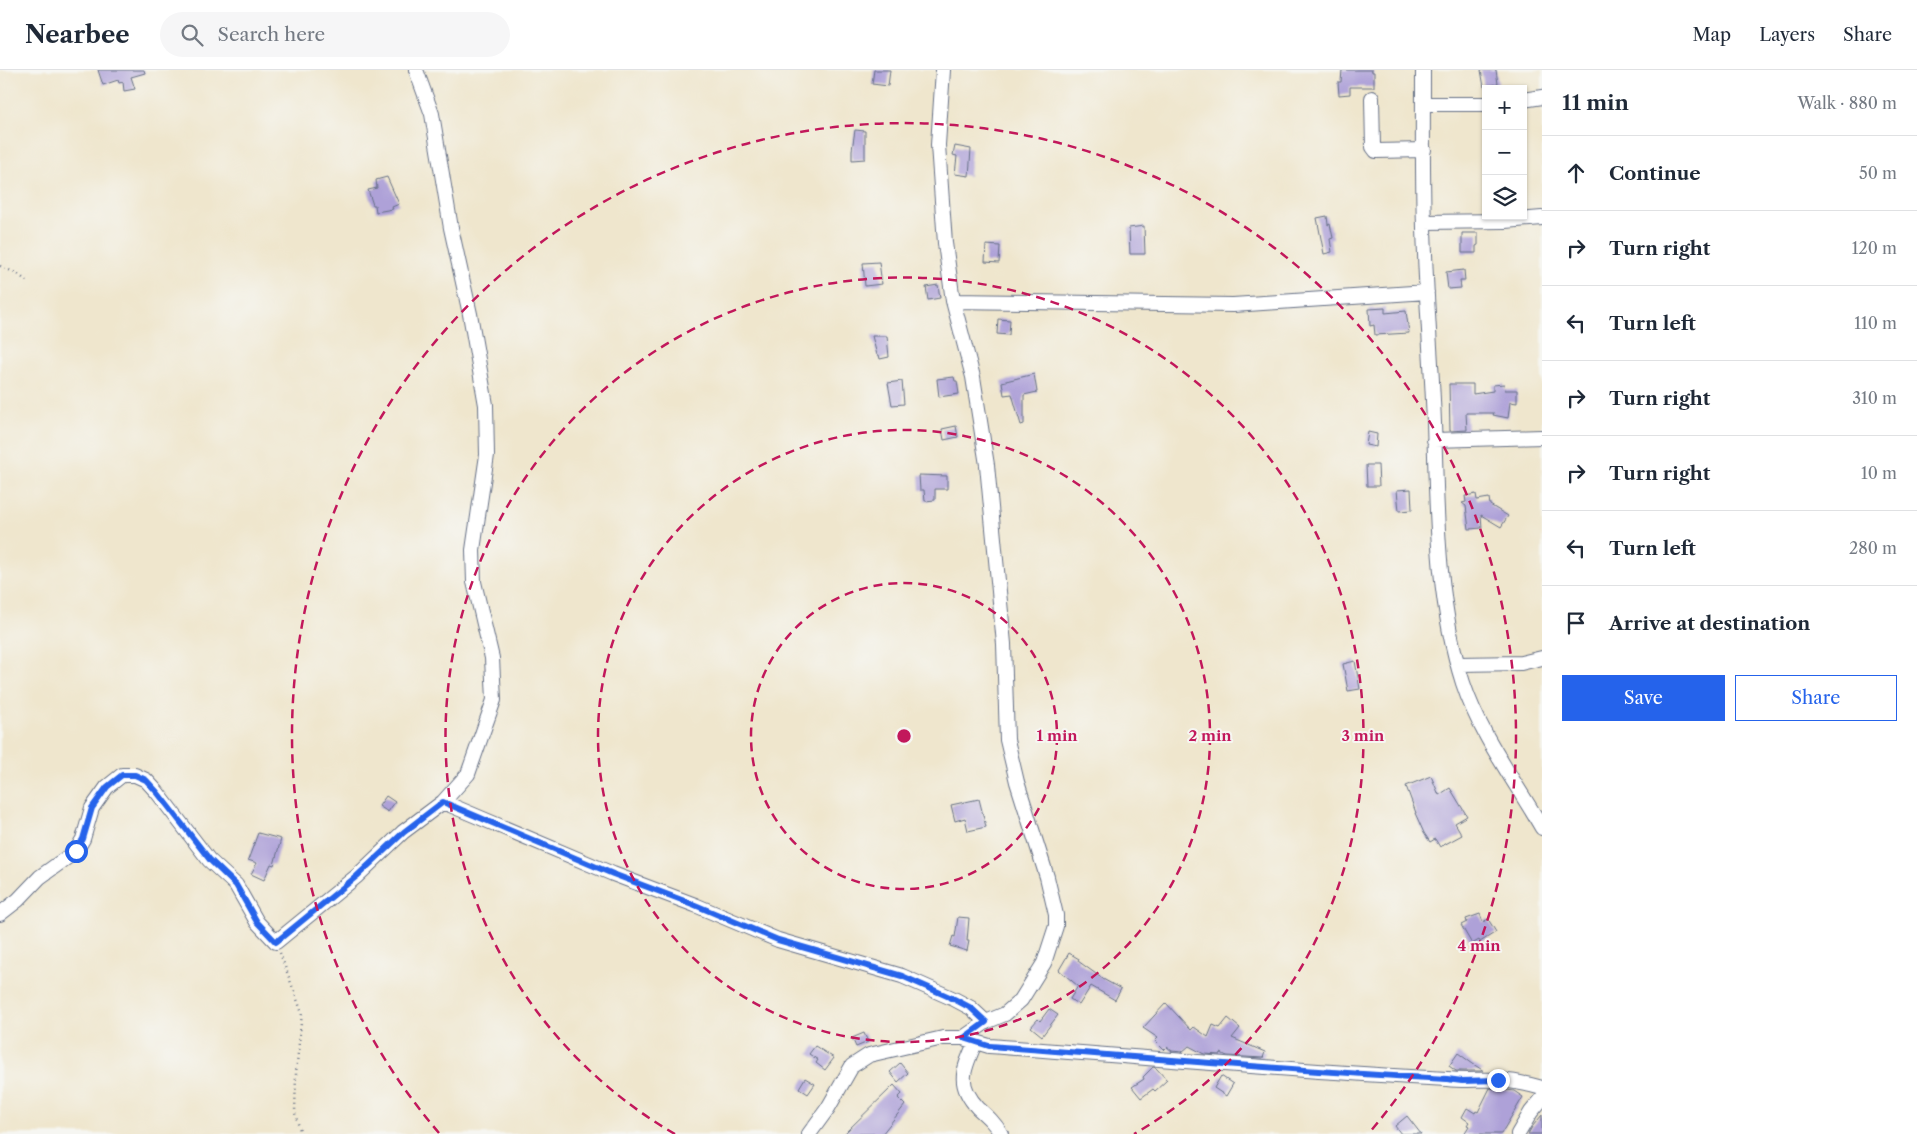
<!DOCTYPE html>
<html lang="en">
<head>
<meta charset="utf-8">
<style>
	body { margin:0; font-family:"Libre Caslon Text",serif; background:#f6f6f7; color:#1f2937 }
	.controls { position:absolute; right:15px; top:15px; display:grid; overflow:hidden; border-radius:0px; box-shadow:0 1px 4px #0004 }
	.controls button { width:45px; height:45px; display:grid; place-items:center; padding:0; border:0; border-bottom:1px solid #e0e1e3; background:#fff; color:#1f2937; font:25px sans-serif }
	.stop { position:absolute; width:15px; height:15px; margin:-11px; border:4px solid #2563eb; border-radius:50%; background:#fff }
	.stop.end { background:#2563eb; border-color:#fff; box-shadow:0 1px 5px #0008 }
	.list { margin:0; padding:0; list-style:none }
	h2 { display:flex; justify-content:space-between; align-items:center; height:65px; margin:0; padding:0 20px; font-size:21px }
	h2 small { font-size:16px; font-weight:400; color:#747a83 }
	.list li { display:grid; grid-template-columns:32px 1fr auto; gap:15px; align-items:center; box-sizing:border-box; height:75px; padding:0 20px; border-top:1px solid #e0e1e3 }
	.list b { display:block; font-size:19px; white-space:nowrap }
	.list em { font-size:16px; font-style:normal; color:#747a83 }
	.actions { display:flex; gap:10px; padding:15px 20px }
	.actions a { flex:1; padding:11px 0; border:1px solid #2563eb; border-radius:0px; text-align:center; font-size:18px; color:#2563eb }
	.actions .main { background:#2563eb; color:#fff }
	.icon { flex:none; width:28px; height:28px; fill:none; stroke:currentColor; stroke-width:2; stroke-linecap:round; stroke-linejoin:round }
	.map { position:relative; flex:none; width:1542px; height:1064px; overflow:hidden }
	header { display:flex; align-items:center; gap:30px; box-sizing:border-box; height:70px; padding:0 25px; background:#fff; border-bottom:1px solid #e0e1e3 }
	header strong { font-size:24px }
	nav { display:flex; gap:28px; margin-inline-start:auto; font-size:18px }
	.search { width:350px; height:45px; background:#f6f6f7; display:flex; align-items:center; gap:12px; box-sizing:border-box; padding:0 18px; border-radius:28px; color:#747a83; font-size:19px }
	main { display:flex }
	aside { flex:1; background:#fff }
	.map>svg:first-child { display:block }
</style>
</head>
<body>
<header>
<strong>Nearbee</strong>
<div class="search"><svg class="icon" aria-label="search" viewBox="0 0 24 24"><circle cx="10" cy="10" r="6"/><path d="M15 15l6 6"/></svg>Search here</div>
<nav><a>Map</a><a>Layers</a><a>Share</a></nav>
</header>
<main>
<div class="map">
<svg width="1542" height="1064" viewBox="0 0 1542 1064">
	<rect width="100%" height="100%" fill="#f6f6f2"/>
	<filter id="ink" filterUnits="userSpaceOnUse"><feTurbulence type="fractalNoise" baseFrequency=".02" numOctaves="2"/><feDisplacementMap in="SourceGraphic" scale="10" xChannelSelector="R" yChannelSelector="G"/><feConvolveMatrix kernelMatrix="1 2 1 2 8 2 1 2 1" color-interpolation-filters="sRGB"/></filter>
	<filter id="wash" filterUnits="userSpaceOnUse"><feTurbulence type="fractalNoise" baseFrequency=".0096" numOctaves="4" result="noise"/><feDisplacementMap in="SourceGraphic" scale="20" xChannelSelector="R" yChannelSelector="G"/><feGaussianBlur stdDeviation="1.12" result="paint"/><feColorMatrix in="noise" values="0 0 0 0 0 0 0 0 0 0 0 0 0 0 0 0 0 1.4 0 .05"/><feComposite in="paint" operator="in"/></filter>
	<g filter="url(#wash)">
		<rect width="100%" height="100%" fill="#efe6cd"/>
		<g id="blocks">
			<path fill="#aea1d8" d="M98,0H144L145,3L131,7L135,19L124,21L123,12L119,13L118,10L103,15Z
				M874,0H890L888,16L872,14Z
				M1342,0H1372V2H1374V17H1350V24L1339,25L1338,12H1341Z
				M1481,0H1496L1498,14L1484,17Z
				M855,60L865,61V89L852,90V80Z
				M955,76L971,79L969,106L955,104L957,86L953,85Z
				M387,107L399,134L392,137L393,139L376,142L375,135H373L368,120L377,118L376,110Z
				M1327,146L1328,155L1330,154L1333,168L1330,169L1332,182L1324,184L1317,148Z
				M1144,156L1145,184H1130L1129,158Z
				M1462,163H1478V175L1476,176V183H1462Z
				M986,175L1000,176L999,193L985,192Z
				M879,192L882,214L865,216L863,193Z
				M1464,200L1465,211H1460L1461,218L1448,219L1446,202Z
				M938,215L940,228L928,230L926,217Z
				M1385,238V243L1406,241L1409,263L1375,265L1374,255L1370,256L1369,239Z
				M998,249L1010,250L1009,265L997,264Z
				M872,266H887L889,287L880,289L879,285H877Z
				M1034,304L1037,322L1024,325V354L1021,355L1012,324L1004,325L1002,312Z
				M954,307L955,311H957L959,324L939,327L937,309Z
				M902,311L904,334L892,335L888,313Z
				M1449,314H1473V324L1493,321V315L1504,314L1505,320H1517V333L1510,332L1508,348L1493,345L1494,343H1466L1467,360L1450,361Z
				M956,356L958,367L944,370L942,359Z
				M1368,362L1377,364L1376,377L1366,375Z
				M1366,395H1378L1379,416H1367Z
				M919,405L947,406V419H935V430L925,431L924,420H920Z
				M1411,419L1412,440L1399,441L1397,420Z
				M1476,424L1477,430L1489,428L1490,435L1508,446L1501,457L1481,445L1482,458L1469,459L1466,436L1462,433L1466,432L1465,426Z
				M1355,591L1360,619L1348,621L1343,594Z
				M1431,706L1439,725L1450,718L1467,746L1455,753L1462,765L1440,777L1435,769L1430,772L1424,763L1415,743H1416L1406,716Z
				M386,726L395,732L388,742L379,736Z
				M979,729L986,757L968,761L965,748L955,751L951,735Z
				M258,763L281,769L274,795L271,794L264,810L251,804L257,793L248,790Z
				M1480,844L1483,852L1488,849L1496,862L1480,872L1479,870L1472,874L1461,855L1467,852L1466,849Z
				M958,847L969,848L967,871H969L967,881L950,876L953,866L955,867Z
				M1069,883L1079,889L1078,891L1103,909L1121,919L1115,930L1091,916L1079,935L1070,929L1078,916L1059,900Z
				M1166,933L1191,960L1194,957L1208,967L1213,955L1220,958L1228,948L1240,958L1232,968L1265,982L1263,988L1227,986L1221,983L1220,985L1204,984L1189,976L1182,982L1172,981L1167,977L1164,980L1155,971L1158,968L1143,958Z
				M1049,939L1058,945L1042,966L1031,957L1038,949L1040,951Z
				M864,963L868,972L856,977L852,968Z
				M815,976L834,988L825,1000L816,993L818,990L809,984Z
				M1458,983L1473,994L1484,1001H1456L1449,996Z
				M900,993L908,1003L898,1012L890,1002Z
				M1153,997L1156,998L1167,1010L1155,1021L1153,1019L1141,1028L1132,1017L1144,1009L1143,1007Z
				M1221,1006L1233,1014L1226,1026L1214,1018Z
				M805,1008L815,1014L808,1024L799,1018Z
				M894,1015L902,1024L898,1028L905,1035L882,1064H844Z
				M1490,1018L1514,1021L1523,1027L1501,1064H1464L1469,1056L1467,1055L1469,1052L1462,1047L1467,1038L1475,1043L1476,1041L1478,1042Z
				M1542,1045V1064H1528L1532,1057Z
				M1407,1046L1421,1064H1401L1395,1056Z"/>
		</g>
	</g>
	<g filter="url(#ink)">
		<use href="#blocks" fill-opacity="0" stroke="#656f85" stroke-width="1"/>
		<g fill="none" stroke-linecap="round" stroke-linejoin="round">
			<defs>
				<path id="minor" d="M943,0L938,75L945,173L953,231L973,307L987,395L1004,574L1007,670L1017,712L1047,807L1056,845V856L1044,893L1021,930L1005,944L986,952L963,968
					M1423,0C1423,61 1422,123 1425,184C1427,241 1432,297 1434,353C1437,440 1436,529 1463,613C1480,665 1515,711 1542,758
					M1372,28L1373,77L1376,81L1424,80
					M1523,30L1542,27
					M1423,34H1486
					M1424,152L1505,151L1542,148
					M953,231L1233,235L1427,222
					M1434,370L1542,367
					M1458,594L1521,593L1542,588
					M443,732L613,804L695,835L778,870L902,906L954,929L971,938L986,952
					M0,844L18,830L40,807L76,781L83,769L92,738L107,717L122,705H135L146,710L157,722L209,790L236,815L257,852L276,872L357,806L403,762L443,732L468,704L494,630L492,588L474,512L473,480L487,385L486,335L470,244L451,158L432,44L416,0
					M976,971C964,999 955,1013 978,1038C987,1046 995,1053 1001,1064
					M809,1064L828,1038L852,996L869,985L943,968H963L989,976C1142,987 1294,1001 1447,1009C1464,1011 1481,1009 1499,1010C1513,1011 1528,1014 1542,1018
					M1518,1064L1531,1042L1542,1029"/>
			</defs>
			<use href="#minor" stroke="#656f85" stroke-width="16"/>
			<path stroke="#656f85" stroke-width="2.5" stroke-dasharray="1 4" stroke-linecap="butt" d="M0,196L18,204L29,213
				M280,883L302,943L296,1003L295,1043L301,1064"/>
			<use href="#minor" stroke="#fff" stroke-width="14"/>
		</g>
	</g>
	<g fill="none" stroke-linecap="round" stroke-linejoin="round" filter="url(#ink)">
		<path stroke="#2563eb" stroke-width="6" d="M76,781L83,769L92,738L107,717L122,705H135L146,710L157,722L210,790L236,815L257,852L276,872L357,806L404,762L443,732L613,804L695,835L778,870L902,906L954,929L971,938L986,952L964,968L989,976C1142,987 1294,1001 1447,1009L1462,1011L1498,1010"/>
	</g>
	<g fill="none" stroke="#c2185b" stroke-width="2.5" stroke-dasharray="9 6">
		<circle cx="904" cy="666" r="153"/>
		<circle cx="904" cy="666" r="306"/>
		<path d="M675 1064A459 459 0 1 1 1134 1064"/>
		<path d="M439 1063A612 612 0 1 1 1369 1063"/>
	</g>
	<circle cx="904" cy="666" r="8" fill="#c2185b" stroke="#f6f6f2" stroke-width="2.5"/>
	<g font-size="15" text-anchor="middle" font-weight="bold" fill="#c2185b" stroke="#f6f6f2" stroke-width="4" stroke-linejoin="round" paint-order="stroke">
		<text x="1057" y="671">1 min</text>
		<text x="1210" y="671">2 min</text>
		<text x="1363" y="671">3 min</text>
		<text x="1479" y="881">4 min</text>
	</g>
</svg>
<div class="controls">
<button>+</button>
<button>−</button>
<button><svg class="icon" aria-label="layers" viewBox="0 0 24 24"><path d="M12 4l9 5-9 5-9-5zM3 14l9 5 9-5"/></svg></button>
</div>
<div class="stop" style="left:76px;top:781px"></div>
<div class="stop end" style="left:1498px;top:1010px"></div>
</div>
<aside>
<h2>11 min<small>Walk · 880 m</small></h2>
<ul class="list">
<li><svg class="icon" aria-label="ahead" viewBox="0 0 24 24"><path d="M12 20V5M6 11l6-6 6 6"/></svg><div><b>Continue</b></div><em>50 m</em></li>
<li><svg class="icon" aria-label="right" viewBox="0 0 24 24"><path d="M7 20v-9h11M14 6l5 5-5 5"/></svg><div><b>Turn right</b></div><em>120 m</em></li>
<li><svg class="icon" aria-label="left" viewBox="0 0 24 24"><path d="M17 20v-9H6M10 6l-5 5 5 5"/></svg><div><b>Turn left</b></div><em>110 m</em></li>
<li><svg class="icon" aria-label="right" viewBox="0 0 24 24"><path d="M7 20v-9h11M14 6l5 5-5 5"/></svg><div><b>Turn right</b></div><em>310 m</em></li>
<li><svg class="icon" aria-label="right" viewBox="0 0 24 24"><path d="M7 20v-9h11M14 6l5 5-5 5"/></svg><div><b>Turn right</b></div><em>10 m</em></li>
<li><svg class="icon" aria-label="left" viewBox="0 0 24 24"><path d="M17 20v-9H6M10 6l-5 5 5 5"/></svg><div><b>Turn left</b></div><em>280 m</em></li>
<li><svg class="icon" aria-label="arrive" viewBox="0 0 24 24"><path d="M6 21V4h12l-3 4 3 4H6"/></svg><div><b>Arrive at destination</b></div></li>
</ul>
<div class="actions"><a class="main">Save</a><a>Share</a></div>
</aside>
</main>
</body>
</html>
